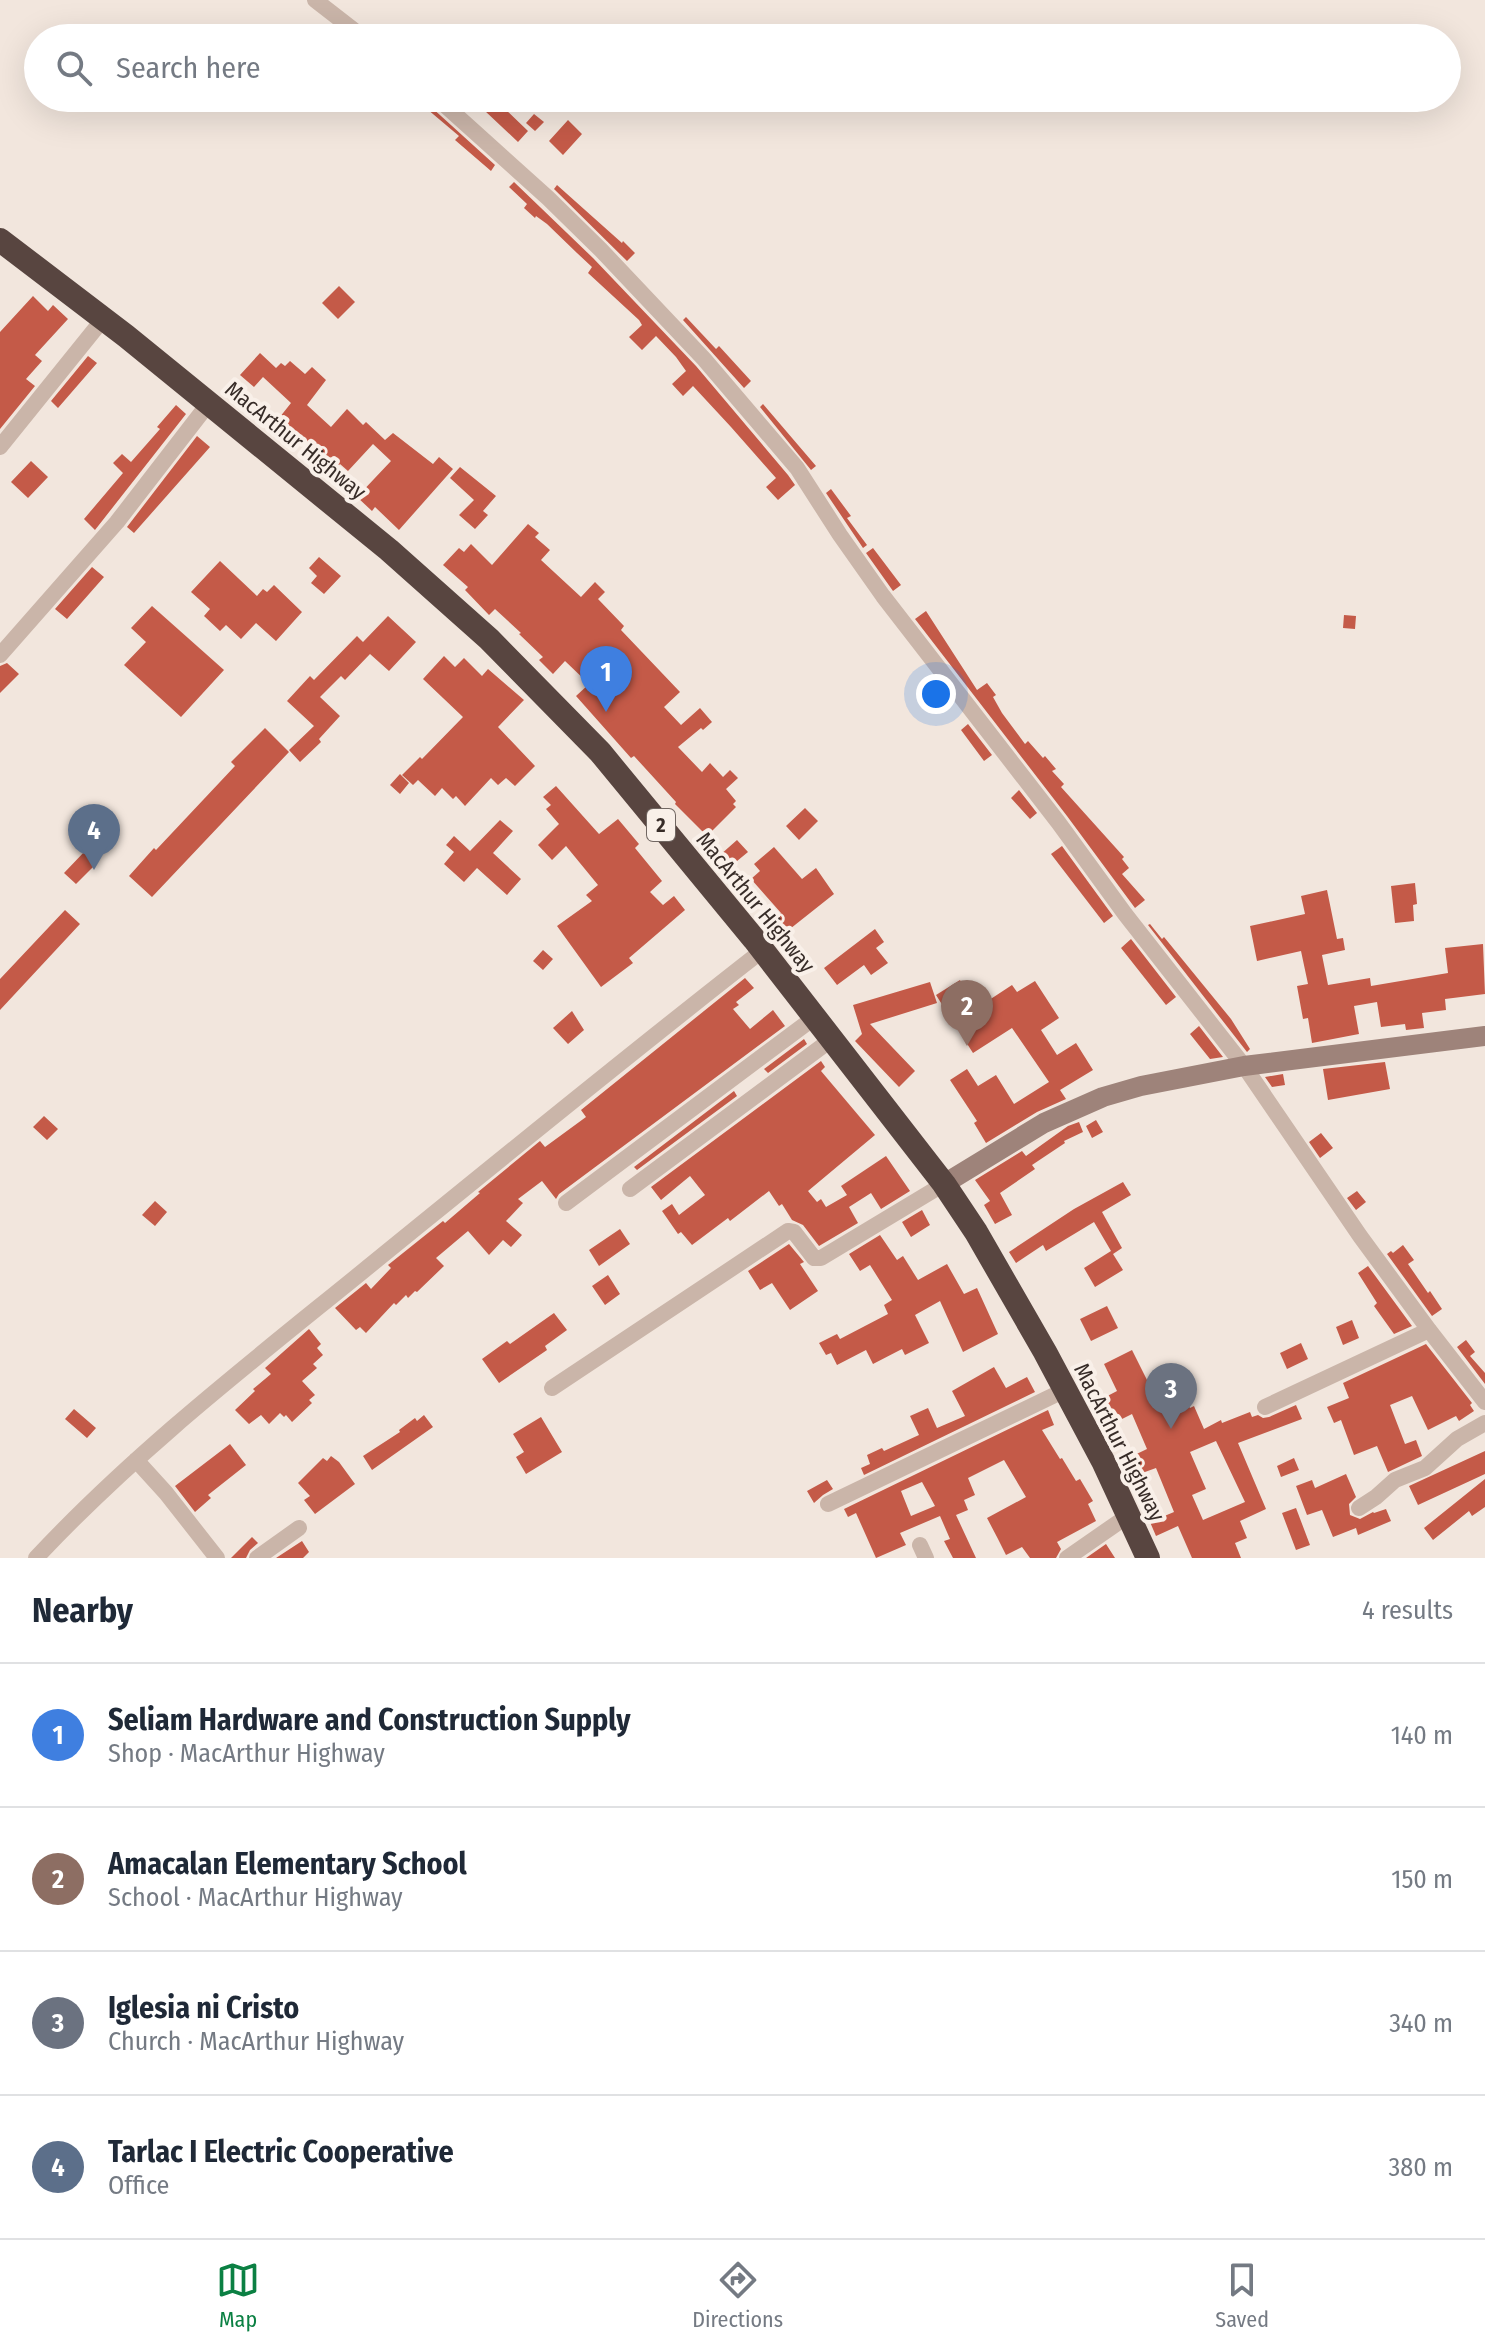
<!DOCTYPE html>
<html lang="en">
<head>
<meta charset="utf-8">
<style>
	body { margin:0; font-family:"Fira Sans Condensed",sans-serif; background:#f6f6f7; color:#1f2937 }
	.you { position:absolute; left:936px; top:694px; width:28px; height:28px; margin:-20px; border:6px solid #fff; border-radius:50%; background:#1a73e8; box-shadow:0 0 0 12px #1a73e833 }
	.badge { display:grid; place-items:center; width:52px; height:52px; border-radius:50%; background:#0b8043; color:#fff; font-size:26px; font-weight:700 }
	.pin { position:absolute; translate:-50% -66px; filter:drop-shadow(0 2px 4px #0008) }
	.pin::after { content:''; position:absolute; top:42px; width:28px; height:24px; background:inherit; clip-path:polygon(0 0,100% 0,50% 100%) }
	.list { margin:0; padding:0; list-style:none }
	h2 { display:flex; justify-content:space-between; align-items:center; height:104px; margin:0; padding:0 32px; font-size:34px }
	h2 small { font-size:26px; font-weight:400; color:#747a83 }
	.list li { display:grid; grid-template-columns:52px 1fr auto; gap:24px; align-items:center; box-sizing:border-box; height:144px; padding:0 32px; border-top:2px solid #e0e1e3 }
	.list b { display:block; font-size:30px; white-space:nowrap }
	.list p { margin:0; font-size:26px; white-space:nowrap; color:#747a83 }
	.list em { font-size:26px; font-style:normal; color:#747a83 }
	.icon { flex:none; width:44px; height:44px; fill:none; stroke:currentColor; stroke-width:2; stroke-linecap:round; stroke-linejoin:round }
	.map { position:relative; flex:none; width:1485px; height:1558px; overflow:hidden }
	.search { position:absolute; background:#fff; box-shadow:0 8px 32px #0002; left:24px; right:24px; top:24px; height:88px; display:flex; align-items:center; gap:20px; box-sizing:border-box; padding:0 28px; border-radius:44px; color:#747a83; font-size:30px }
	.sheet { height:680px; background:#fff }
	nav { display:flex; justify-content:space-around; align-items:center; box-sizing:border-box; height:112px; border-top:2px solid #e0e1e3; background:#fff; font-size:22px; color:#747a83 }
	nav a { display:grid; justify-items:center; gap:4px }
	nav .on { color:#0b8043 }
	.map>svg:first-child { display:block }
</style>
</head>
<body>
<div class="map">
<svg width="1485" height="1558" viewBox="0 0 1485 1558">
	<rect width="100%" height="100%" fill="#f2e6dd"/>
	<path fill="#c45a48" fill-rule="evenodd" d="M414,98H426L430,106L495,165L491,171L455,140L459,136Z
		M497,98H513L504,108L528,131L518,142L485,111Z
		M534,114L544,122L535,131L526,123Z
		M568,120L582,134L563,155L549,141Z
		M514,182L593,258L696,366L788,475L795,485L778,500L766,487L776,478L731,427L693,386L683,396L672,384L686,371L676,357L656,336L642,350L629,337L642,325L639,320L588,273L592,267L577,253L547,224L536,216L535,218L524,208L527,204L509,187Z
		M557,185L622,243L623,241L635,253L627,261L554,189Z
		M339,286L355,302L338,319L322,303Z
		M33,296L48,311L53,305L68,319L35,355L42,361L26,379L35,386L0,429V332Z
		M686,317L716,349L719,346L751,381L744,388L683,320Z
		M260,353L276,368L281,363L285,366L290,361L305,374L312,367L326,380L307,405L331,427L347,409L363,425L366,422L385,440L393,433L433,464L439,457L453,469L399,530L375,507L372,511L357,497L391,461L373,444L348,471L340,464L328,477L315,466L323,458L291,428L280,441L268,432L291,403L263,377L254,387L240,375Z
		M88,356L97,363L58,408L51,401Z
		M763,404L816,466L811,470L760,407Z
		M176,405L186,414L95,530L84,519L123,473L113,463L122,454L131,462L160,429L157,427Z
		M197,436L210,447L134,533L127,527Z
		M31,461L48,477L28,498L11,482Z
		M460,467L496,496L483,511L488,515L475,529L459,515L474,500L450,478Z
		M831,489L851,516L847,518L867,545L863,548L826,493Z
		M528,524L539,533L535,537L550,550L541,560L581,597L595,582L605,592L598,599L624,626L621,630L680,692L664,707L681,725L700,708L712,722L703,730L701,728L678,747L702,772L710,763L723,777L730,770L738,778L726,789L736,801L733,804L736,807L707,836L675,804L676,802L634,756L631,758L576,696L589,684L565,661L553,674L539,660L543,657L519,634L521,633L495,609L489,615L465,590L468,587L443,565L459,548L464,552L471,544L492,565Z
		M873,548L901,585L893,591L866,553Z
		M319,557L341,576L324,594L311,583L317,576L309,568Z
		M220,561L257,596L263,589L267,592L274,585L302,612L276,641L256,623L241,639L226,625L220,631L204,616L210,609L191,592Z
		M92,567L104,577L67,619L55,609Z
		M152,606L224,670L181,717L124,665L146,642L131,628Z
		M926,611L977,690L987,683L996,695L993,697L1002,713L1025,744L1028,741L1043,758L1045,756L1056,769L1052,771L1064,784L1061,787L1124,857L1122,859L1129,868L1122,874L1145,900L1135,908L1067,816L915,619Z
		M1344,615L1356,616L1355,629L1343,628Z
		M388,616L416,642L389,671L370,654L345,680L341,676L320,697L340,716L319,739L321,742L300,762L289,750L314,726L287,701L310,676L314,680L357,636L363,642Z
		M444,656L455,667L464,658L482,676L488,669L524,700L498,727L535,766L515,786L506,778L498,785L491,778L465,806L456,796L453,799L442,788L435,796L418,780L413,785L402,775L420,757L422,759L463,717L423,679Z
		M7,663L19,674L0,693V666Z
		M938,686L947,697L940,703L931,692Z
		M968,724L992,755L984,761L961,730Z
		M265,728L289,752L152,897L129,876L154,848L156,850L235,766L231,762Z
		M400,774L409,783L400,794L390,785Z
		M556,786L599,834L618,819L639,844L635,848L662,881L650,892L663,905L674,896L685,910L629,958L633,963L601,987L557,926L592,901L586,895L598,885L566,846L552,860L538,845L559,824L546,809L551,805L543,797Z
		M1019,790L1037,813L1030,819L1011,798Z
		M805,808L818,821L799,840L786,826Z
		M500,820L513,831L493,853L521,879L507,895L477,868L464,882L444,864L454,852L446,845L454,836L470,851Z
		M737,840L748,852L731,866L720,855Z
		M1062,846L1113,916L1104,923L1051,854Z
		M774,847L802,879L816,868L834,894L776,940L765,926L781,913L751,879L760,871L754,864Z
		M86,850L98,862L76,884L64,873Z
		M1415,883L1417,904L1413,905L1414,921L1395,923L1391,886Z
		M1327,890L1337,939L1343,938L1345,950L1322,955L1328,985L1370,978L1371,986L1448,973L1445,948L1483,944L1485,994L1445,999L1446,1010L1422,1013L1424,1028L1406,1030L1405,1024L1381,1027L1377,1002L1354,1006L1359,1034L1312,1043L1308,1018L1303,1019L1297,986L1308,984L1301,951L1257,961L1250,926L1305,914L1301,896Z
		M65,910L80,924L0,1010V979Z
		M1150,924L1162,939L1164,937L1231,1019L1250,1049L1247,1052L1148,925Z
		M875,929L884,942L876,948L888,963L871,975L864,965L837,985L824,968Z
		M1131,939L1176,997L1166,1005L1121,948Z
		M543,950L553,959L543,970L533,961Z
		M745,978L754,988L736,1002L739,1005L733,1009L750,1029L773,1010L785,1026L559,1194L556,1199L542,1181L518,1199L523,1203L506,1221L522,1235L511,1247L503,1240L489,1255L468,1231L436,1258L444,1266L417,1292L415,1291L408,1298L406,1295L396,1305L394,1303L366,1333L360,1327L356,1330L335,1308L366,1283L371,1289L391,1268L388,1265L443,1221L445,1223L480,1193L478,1192L540,1141L545,1147L586,1117L581,1110Z
		M960,980L977,1008L1012,985L1017,992L1035,981L1059,1018L1041,1030L1057,1055L1076,1043L1093,1070L1060,1090L1066,1099L1037,1112L986,1143L974,1123L977,1121L950,1080L967,1069L978,1086L996,1075L1014,1104L1049,1082L1012,1028L973,1053L936,995Z
		M930,982L937,1003L870,1024L915,1071L899,1087L855,1041L862,1034L853,1005Z
		M572,1011L584,1030L568,1044L553,1028Z
		M1199,1026L1223,1057L1210,1059L1190,1034Z
		M804,1039L807,1044L768,1073L764,1069Z
		M821,1061L825,1067L821,1071L875,1135L808,1191L817,1202L821,1199L826,1207L847,1195L841,1186L886,1156L910,1191L881,1209L871,1193L849,1207L858,1223L819,1246L803,1225L792,1220L782,1204L779,1206L769,1191L730,1221L728,1218L692,1245L681,1232L678,1234L662,1211L672,1204L679,1215L705,1195L690,1176L661,1200L651,1187Z
		M1385,1062L1390,1089L1328,1100L1323,1069Z
		M1283,1074L1285,1085L1272,1087L1265,1077Z
		M734,1091L737,1096L637,1170L634,1167Z
		M44,1116L58,1129L47,1140L33,1127Z
		M1096,1120L1103,1132L1092,1138L1086,1126Z
		M1079,1122L1083,1132L1064,1141L1065,1143L1032,1165L1035,1169L1000,1193L1012,1215L995,1224L984,1205L990,1201L975,1180L1022,1151L1026,1156L1068,1126Z
		M1321,1133L1333,1148L1320,1158L1309,1142Z
		M1123,1182L1131,1195L1102,1212L1122,1248L1113,1254L1123,1270L1095,1287L1084,1268L1111,1251L1094,1222L1046,1251L1043,1245L1016,1263L1009,1252L1074,1209Z
		M1357,1191L1366,1202L1356,1210L1347,1198Z
		M155,1201L167,1212L155,1226L142,1215Z
		M922,1210L930,1225L911,1237L902,1222Z
		M620,1229L630,1244L599,1266L589,1250Z
		M880,1235L897,1260L903,1256L918,1280L947,1264L964,1294L977,1288L998,1334L963,1352L940,1301L915,1315L929,1343L905,1355L902,1349L873,1364L866,1350L837,1365L831,1353L826,1355L819,1343L837,1334L840,1339L888,1314L884,1305L892,1300L870,1265L860,1271L849,1254Z
		M789,1244L804,1262L800,1264L818,1291L790,1310L772,1283L760,1290L748,1271Z
		M1403,1245L1414,1260L1408,1264L1428,1293L1430,1291L1442,1309L1432,1316L1387,1254L1391,1251L1393,1253Z
		M1368,1266L1412,1326L1394,1334L1374,1306L1377,1303L1358,1273Z
		M608,1275L620,1294L605,1305L592,1286Z
		M1107,1306L1118,1328L1091,1341L1080,1319Z
		M554,1313L567,1330L545,1346L547,1350L499,1383L482,1359L507,1341L510,1344Z
		M1352,1320L1359,1338L1343,1345L1336,1327Z
		M309,1329L321,1344L317,1348L323,1355L313,1364L317,1368L302,1381L315,1395L309,1400L312,1403L292,1422L286,1415L284,1417L280,1413L269,1424L261,1415L249,1424L235,1410L255,1391L253,1389L271,1374L265,1368Z
		M1466,1340L1475,1352L1470,1356L1485,1373V1384L1457,1347Z
		M1301,1343L1308,1359L1287,1369L1280,1353Z
		M1426,1344L1472,1403L1470,1405L1474,1411L1459,1421L1456,1416L1428,1430L1412,1396L1390,1405L1405,1444L1416,1440L1422,1456L1388,1472L1377,1446L1354,1455L1341,1420L1334,1423L1327,1407L1349,1398L1343,1383Z
		M1132,1350L1149,1384L1158,1380L1163,1388L1171,1384L1175,1392L1179,1389L1190,1408L1194,1406L1204,1429L1221,1420L1222,1423L1250,1412L1252,1417L1258,1415L1263,1418L1269,1417L1296,1405L1302,1419L1238,1443L1266,1509L1240,1521L1247,1538L1235,1543L1241,1558H1192L1178,1526L1156,1536L1150,1522L1174,1512L1156,1468L1131,1477L1124,1460L1147,1449L1132,1414L1106,1427L1094,1403L1117,1391L1104,1364ZM1216,1441L1245,1502L1203,1520L1192,1495L1206,1489L1190,1452Z
		M994,1367L1006,1388L1027,1377L1035,1392L864,1475L861,1468L870,1464L867,1455L882,1448L884,1451L919,1435L910,1416L928,1408L937,1428L965,1416L952,1391Z
		M74,1409L96,1428L87,1438L65,1419Z
		M1048,1410L1054,1425L1042,1430L1060,1459L1062,1458L1076,1481L1080,1479L1093,1501L1088,1504L1096,1521L1057,1542L1061,1549L1056,1558H1030L1022,1547L1006,1555L998,1539L987,1518L1026,1497L1004,1460L968,1478L975,1495L964,1500L968,1510L956,1515L976,1558H953L944,1541L950,1539L940,1516L900,1533L906,1545L876,1558L856,1513L848,1517L844,1509ZM922,1482L935,1506L911,1516L901,1491Z
		M424,1415L433,1427L372,1470L363,1456L400,1432L399,1430L415,1418L417,1421Z
		M541,1417L562,1452L526,1474L516,1457L524,1452L513,1434Z
		M230,1444L246,1465L208,1495L211,1498L195,1512L175,1486Z
		M1485,1451V1474L1418,1505L1409,1486Z
		M331,1456L339,1462L355,1484L315,1514L304,1500L310,1496L298,1483L323,1458L327,1461Z
		M1294,1458L1299,1470L1281,1477L1277,1466Z
		M1346,1474L1356,1497L1349,1504L1350,1515L1360,1519L1373,1512L1374,1513L1386,1509L1391,1521L1358,1535L1356,1528L1333,1537L1322,1510L1307,1515L1296,1486L1312,1480L1315,1488Z
		M1485,1479V1507L1472,1516L1469,1511L1433,1540L1424,1528Z
		M827,1480L833,1489L823,1495L814,1503L807,1491Z
		M1296,1508L1310,1545L1296,1550L1282,1513Z
		M252,1537L258,1543L250,1550L246,1558H231Z
		M302,1541L309,1552L303,1558H276Z
		M1106,1544L1115,1558H1086Z"/>
	<g fill="none" stroke-linecap="round" stroke-linejoin="round">
		<path stroke="#cab5a9" stroke-width="16" d="M315,0L364,38
			M437,98L548,198L601,250L704,359L797,468L840,535L883,596L1058,822L1125,914L1244,1066L1360,1236L1429,1330L1485,1402
			M0,447L104,318
			M0,655L117,522L209,403
			M630,1189L832,1039
			M566,1203L815,1017
			M552,1388L788,1231L794,1232L814,1258H821L944,1184
			M1265,1407L1429,1330
			M136,1460L166,1493L217,1558
			M828,1504L1065,1390
			M1359,1508L1376,1497L1395,1480L1425,1468L1457,1439L1485,1423
			M920,1545L926,1558
			M36,1558C135,1452 250,1363 362,1272C495,1164 628,1055 763,950
			M257,1558L299,1528
			M1067,1558L1129,1515"/>
		<path stroke="#9e837a" stroke-width="20" d="M944,1184L1044,1123L1103,1097L1141,1086L1244,1066L1485,1036"/>
		<path stroke="#584540" stroke-width="24" d="M0,240L126,336L389,550L489,639L600,752L754,939L944,1184L976,1232L1045,1352L1103,1461L1148,1558"/>
	</g>
	<g text-anchor="middle" stroke-width="8" stroke-linejoin="round" paint-order="stroke">
		<rect fill="#f9f0e9" stroke="#716762" stroke-width="2" x="647" y="809" width="28" height="32" rx="6"/>
		<g font-size="20" font-weight="bold" fill="#372c28">
			<text x="661" y="832">2</text>
		</g>
		<g font-size="22" fill="#372c28" stroke="#f9f0e9">
			<text transform="translate(296 440) rotate(39)" y="8">MacArthur Highway</text>
			<text transform="translate(756 902) rotate(51)" y="8">MacArthur Highway</text>
			<text transform="translate(1120 1442) rotate(63)" y="8">MacArthur Highway</text>
		</g>
	</g>
</svg>
<div class="you"></div>
<div class="pin badge" style="left:606px;top:712px;background:#3f7fe0">1</div>
<div class="pin badge" style="left:967px;top:1046px;background:#8d6e63">2</div>
<div class="pin badge" style="left:1171px;top:1429px;background:#6b7280">3</div>
<div class="pin badge" style="left:94px;top:870px;background:#5c6f8a">4</div>
<div class="search"><svg class="icon" aria-label="search" viewBox="0 0 24 24"><circle cx="10" cy="10" r="6"/><path d="M15 15l6 6"/></svg>Search here</div>
</div>
<section class="sheet">
<h2>Nearby<small>4 results</small></h2>
<ul class="list">
<li><span class="badge" style="background:#3f7fe0">1</span><div><b>Seliam Hardware and Construction Supply</b><p>Shop · MacArthur Highway</p></div><em>140 m</em></li>
<li><span class="badge" style="background:#8d6e63">2</span><div><b>Amacalan Elementary School</b><p>School · MacArthur Highway</p></div><em>150 m</em></li>
<li><span class="badge" style="background:#6b7280">3</span><div><b>Iglesia ni Cristo</b><p>Church · MacArthur Highway</p></div><em>340 m</em></li>
<li><span class="badge" style="background:#5c6f8a">4</span><div><b>Tarlac I Electric Cooperative</b><p>Office</p></div><em>380 m</em></li>
</ul>
</section>
<nav>
<a class="on"><svg class="icon" aria-label="map" viewBox="0 0 24 24"><path d="M3 6l6-2 6 2 6-2v14l-6 2-6-2-6 2zM9 4v14M15 6v14"/></svg>Map</a>
<a><svg class="icon" aria-label="directions" viewBox="0 0 24 24"><path d="M12 3l9 9-9 9-9-9zM9 14v-3h6M13 9l2 2-2 2"/></svg>Directions</a>
<a><svg class="icon" aria-label="saved" viewBox="0 0 24 24"><path d="M7 4h10v16l-5-4-5 4z"/></svg>Saved</a>
</nav>
</body>
</html>
